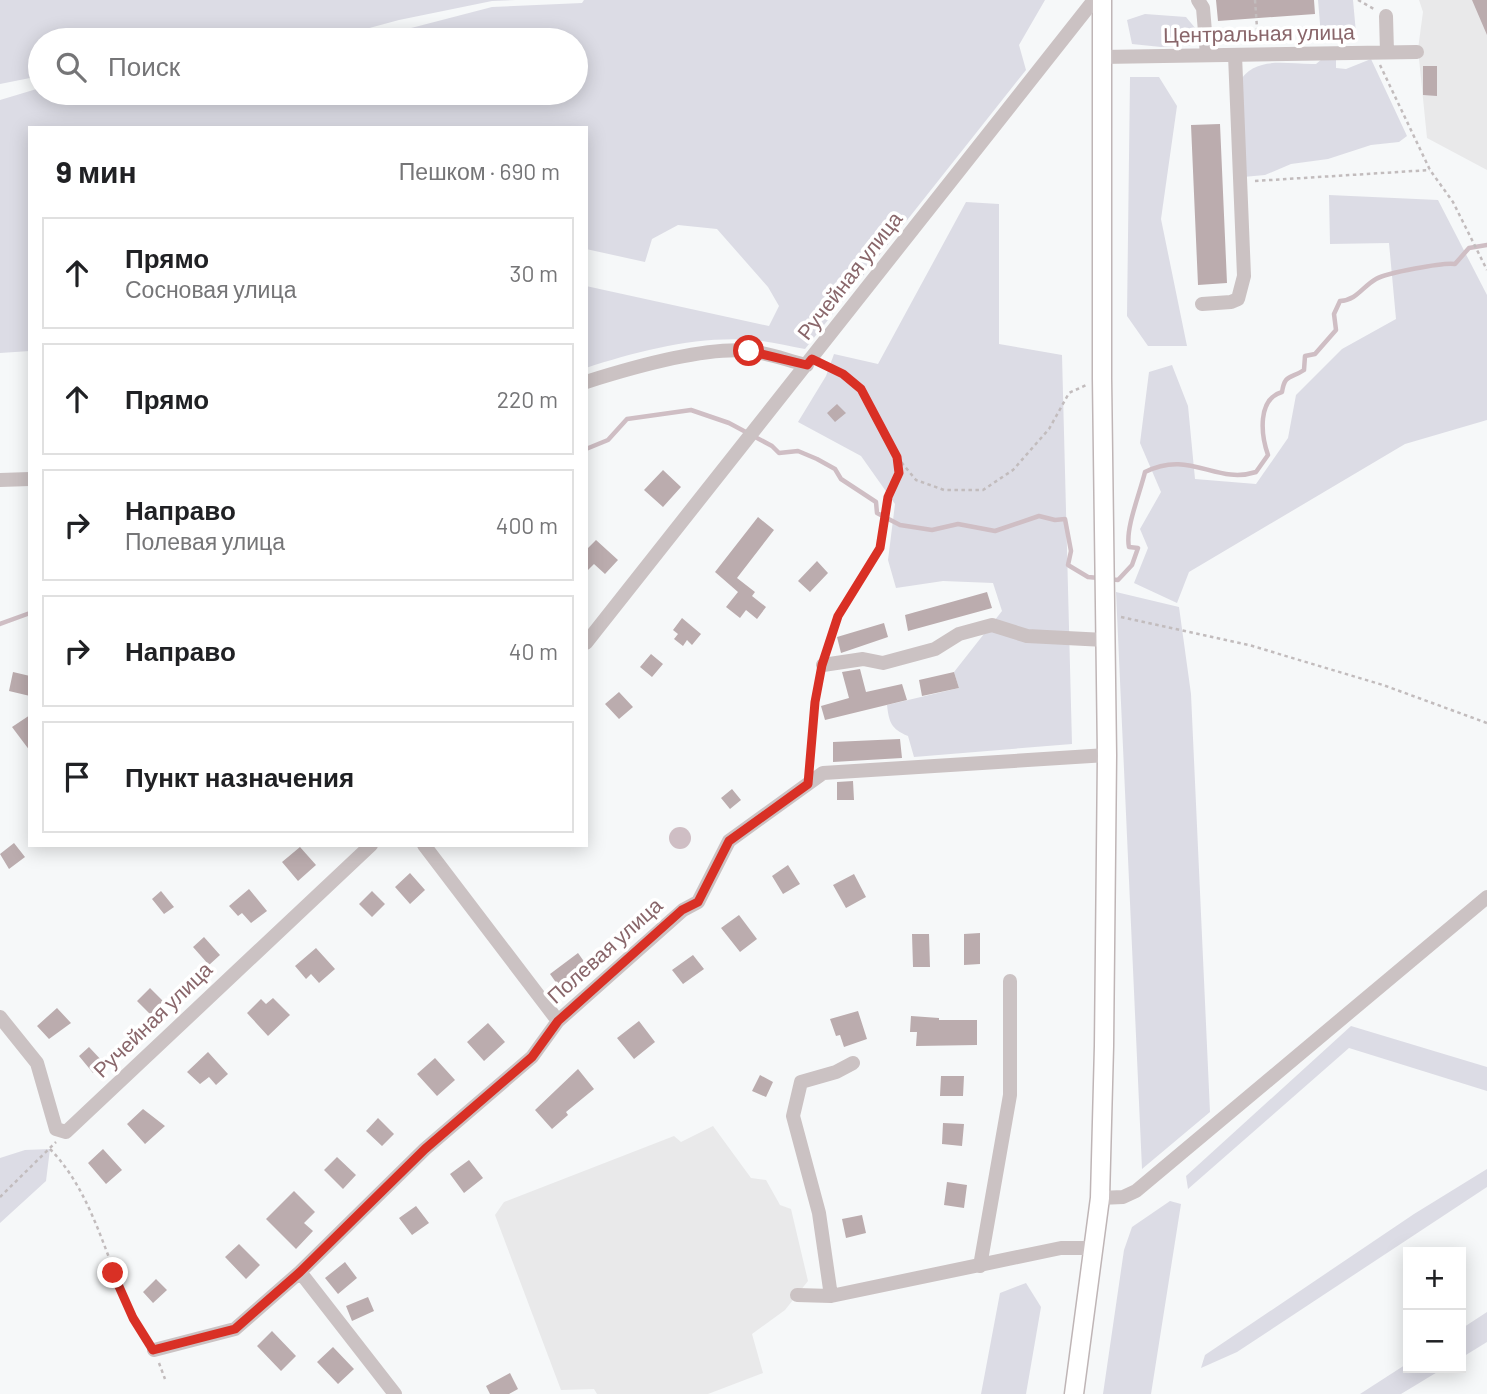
<!DOCTYPE html>
<html lang="ru">
<head>
<meta charset="utf-8">
<style>
	body { margin:0; font-family:Barlow,sans-serif; background:#f6f6f6; color:#202124 }
	.controls { position:absolute; right:21px; bottom:21px; display:grid; overflow:hidden; border-radius:0px; box-shadow:0 4px 18px #0003 }
	.controls button { width:63px; height:63px; display:grid; place-items:center; padding:0; border:0; border-bottom:2px solid #e0e0e0; background:#fff; color:#202124; font:35px sans-serif }
	.stop { position:absolute; width:21px; height:21px; margin:-16px; border:5px solid #d93025; border-radius:50%; background:#fff }
	.stop.end { background:#d93025; border-color:#fff; box-shadow:0 2px 7px #0008 }
	.list { margin:0; padding:0; list-style:none }
	h2 { display:flex; justify-content:space-between; align-items:center; height:91px; margin:0; padding:0 28px; font-size:30px }
	h2 small { font-size:23px; font-weight:400; color:#757577 }
	.list li { display:grid; grid-template-columns:46px 1fr auto; gap:21px; align-items:center; box-sizing:border-box; height:112px; margin:0 14px 14px; padding:0 14px; border:2px solid #e0e0e0; border-radius:0px }
	.list b { display:block; font-size:26px; white-space:nowrap }
	.list p { margin:0; font-size:23px; white-space:nowrap; color:#757577 }
	.list em { font-size:23px; font-style:normal; color:#757577 }
	.icon { flex:none; width:38px; height:38px; fill:none; stroke:currentColor; stroke-width:2; stroke-linecap:round; stroke-linejoin:round }
	.map { position:relative; flex:none; width:1487px; height:1394px; overflow:hidden }
	.search { position:absolute; background:#fff; box-shadow:0 4px 18px #0003; left:28px; top:28px; width:560px; height:77px; display:flex; align-items:center; gap:18px; box-sizing:border-box; padding:0 24px; border-radius:38px; color:#757577; font-size:26px }
	.panel { position:absolute; background:#fff; box-shadow:0 4px 18px #0003; left:28px; top:126px; width:560px; height:721px; border-radius:0px }
	.map>svg:first-child { display:block }
</style>
</head>
<body>
<div class="map">
<svg width="1487" height="1394" viewBox="0 0 1487 1394">
	<rect width="100%" height="100%" fill="#f6f8f9"/>
	<path fill="#e9e9ea" d="M1419,0H1487V170L1427,138L1418,49L1423,12Z
		M713,1126L751,1178L766,1180L780,1205L791,1209L808,1281L785,1310L752,1334L763,1373L708,1394H597L594,1389L561,1390L495,1215L504,1202L674,1136L681,1142Z"/>
	<path fill="#dcdce5" d="M0,0H516L492,1L399,20L325,40H40V76L0,84Z
		M584,0H1045L1019,45L1026,70L805,349C787,346 769,341 751,340C697,336 638,351 586,368V286L769,326L779,306L768,287L717,229L678,225L652,239L645,262L586,249V128H30V351L0,353V100L40,88V93H576V40H365L492,7L582,3Z
		M1318,0H1353L1356,33L1321,36Z
		M1145,14L1186,17L1196,29L1194,45L1161,47L1132,44L1127,20Z
		M1336,58V68L1346,69L1371,59L1407,136L1399,142L1371,145L1328,159L1291,164L1265,175L1243,177L1238,84C1254,54 1287,65 1316,64L1322,59Z
		M1130,77H1159L1177,106L1161,219L1187,346H1148L1127,316Z
		M1329,195L1438,200L1487,295V420L1405,444L1189,572L1177,603L1134,583L1148,548L1140,529L1161,492L1140,443L1149,372L1172,365L1188,406L1195,479L1256,484L1288,438L1296,395L1342,349L1396,319L1389,243L1330,244Z
		M966,202L999,204V344L1062,355L1072,744L914,757L908,736C891,729 889,722 887,705L959,688L954,672L1002,611L993,583L943,581L896,588L888,560L895,504L861,456L798,422L826,376L834,354L878,364Z
		M1116,592L1179,607L1191,694L1210,1112L1142,1169Z
		M1351,1026L1487,1067V1091L1349,1048L1188,1189L1186,1176Z
		M50,1149L46,1181L0,1223V1158L25,1150Z
		M1487,1169V1187L1237,1352L1201,1368L1205,1355L1414,1214Z
		M1170,1201L1181,1204L1151,1394H1103L1124,1250L1132,1227Z
		M1026,1283L1041,1307L1026,1394H981L1000,1293Z
		M1487,1312V1342L1461,1358V1329Z
		M1408,1363V1368H1444L1401,1394H1360Z"/>
	<path fill="#cfbec4" d="M669 838a11 11 0 1 1 22 0a11 11 0 1 1-22 0Z"/>
	<g fill="none" stroke-linecap="round" stroke-linejoin="round">
		<path stroke="#cfbec4" stroke-width="4.5" d="M586,449L608,440L627,419L691,410L729,423L772,446L779,453L798,451L817,459L835,469L841,479L876,502L877,513L900,525L932,530L958,524L995,531L1039,516L1055,520L1065,519L1071,551L1068,565L1088,577L1099,578
			M1108,579L1118,580L1132,565L1138,548L1129,547C1125,529 1140,493 1145,472C1190,449 1216,485 1256,472L1268,455C1261,435 1257,399 1282,392C1285,373 1291,379 1304,370L1305,356L1315,354L1336,330L1334,314L1340,301C1357,300 1362,287 1376,279C1386,273 1444,262 1455,264L1469,248L1487,245
			M0,624L30,613"/>
	</g>
	<path fill="#bbacae" d="M1216,0H1314L1315,14L1218,21Z
		M1472,0H1487V35Z
		M1423,66H1437V96L1423,95Z
		M1220,124L1227,283L1198,285L1191,125Z
		M837,404L846,413L835,422L827,413Z
		M663,470L681,487L663,507L644,490Z
		M758,517L774,530L737,578L755,592L752,596L766,607L757,619L746,610L740,618L726,607L738,592L715,572Z
		M596,540L618,560L605,574L594,564L586,572V550Z
		M817,561L828,573L810,592L798,581Z
		M987,592L992,608L908,631L905,615Z
		M682,618L701,634L692,645L687,640L683,646L674,639L678,634L673,630Z
		M884,623L888,637L841,653L837,637Z
		M651,654L663,664L652,677L640,667Z
		M860,669L866,692L902,684L907,700L825,720L821,706L849,698L842,672Z
		M13,672L30,676V696L9,691Z
		M954,672L959,688L922,696L919,680Z
		M619,692L633,707L619,719L605,704Z
		M30,715V751L12,727Z
		M900,739L902,758L833,762V742Z
		M853,781L854,800H837V782Z
		M732,789L741,800L730,809L721,798Z
		M14,843L25,857L9,869L0,854Z
		M300,847L316,865L298,881L282,862Z
		M788,865L800,884L783,894L772,876Z
		M410,873L425,890L410,904L395,887Z
		M854,874L866,897L846,908L833,885Z
		M249,889L267,911L251,923L242,913L238,916L229,906Z
		M161,891L174,907L164,914L152,899Z
		M372,891L385,904L372,917L359,904Z
		M739,915L757,939L740,952L721,928Z
		M980,933V964L964,965V934Z
		M912,934H929L930,967H913Z
		M204,937L220,955L209,965L193,947Z
		M316,948L335,969L319,983L311,974L306,979L295,966Z
		M578,953L590,970L562,991L550,974Z
		M693,955L704,969L683,984L672,970Z
		M150,988L165,1003L152,1016L137,1001Z
		M273,998L290,1015L268,1036L247,1013L261,999L266,1004Z
		M57,1008L71,1023L49,1039L37,1026Z
		M858,1011L867,1039L844,1047L840,1035L836,1036L830,1019Z
		M911,1016L939,1018V1020H977V1045L916,1046L917,1032H910Z
		M639,1021L655,1042L634,1059L617,1038Z
		M488,1023L505,1042L484,1061L467,1042Z
		M89,1047L104,1063L93,1073L79,1056Z
		M208,1052L228,1074L216,1085L209,1077L200,1084L187,1072Z
		M435,1058L455,1080L437,1096L417,1074Z
		M578,1069L594,1089L566,1112L568,1115L552,1129L535,1110Z
		M760,1075L773,1082L766,1097L752,1091Z
		M941,1076H964L963,1096H940Z
		M143,1109L165,1126L145,1144L127,1124Z
		M378,1118L394,1134L382,1146L366,1131Z
		M943,1123L964,1124L962,1146L942,1144Z
		M103,1149L122,1170L106,1184L88,1163Z
		M337,1157L356,1175L343,1189L324,1170Z
		M469,1160L483,1178L464,1193L450,1174Z
		M947,1182L967,1185L964,1208L944,1205Z
		M294,1191L315,1212L304,1223L313,1231L296,1249L266,1219Z
		M416,1206L429,1223L412,1235L399,1218Z
		M862,1215L866,1233L846,1238L842,1219Z
		M239,1244L260,1265L246,1279L225,1257Z
		M345,1262L357,1278L338,1294L325,1278Z
		M156,1279L167,1290L153,1303L143,1292Z
		M368,1297L374,1311L352,1321L346,1306Z
		M272,1331L296,1356L281,1371L257,1346Z
		M333,1347L354,1369L338,1384L317,1362Z
		M510,1373L518,1389L509,1394H490L486,1386Z"/>
	<g fill="none" stroke-linecap="round" stroke-linejoin="round">
		<defs>
			<path id="major" d="M1074,1394L1100,1198L1104,1046L1107,755L1102,378V0"/>
		</defs>
		<use href="#major" stroke="#bfb5b6" stroke-width="21"/>
		<path stroke="#c2bcbd" stroke-width="2.5" stroke-dasharray="3.5 3.5" stroke-linecap="butt" d="M1255,0L1258,42
			M1358,0L1374,9
			M1380,65L1430,170L1453,202L1487,270
			M1255,181L1430,170
			M825,366L861,389L897,457L899,473L888,497L880,548L838,616L827,649
			M897,457L916,480L944,490H983L1013,470L1049,429L1069,393L1086,385
			M1121,617L1249,645L1383,685L1487,723
			M809,767L820,679
			M50,1149C100,1200 108,1279 146,1338
			M0,1197L56,1142
			M159,1363L165,1379"/>
		<path stroke="#cbc2c3" stroke-width="14" d="M1198,0L1203,8L1207,55
			M1386,16L1387,52
			M1102,57L1417,52
			M1202,304L1231,302L1238,299L1244,276L1235,55
			M586,382C630,368 704,346 750,351C769,353 789,361 807,365
			M0,480L30,479
			M586,643L1094,0
			M823,665L863,659L883,663L935,649L959,634L992,625L1027,636L1105,640
			M424,845L558,1021
			M0,1017L37,1063L56,1129L66,1132L371,845
			M1100,1198L1123,1197L1136,1191L1487,897
			M980,1266L1010,1095V981
			M300,1272L395,1394
			M797,1295L831,1296L1061,1248H1094
			M831,1296L819,1213L793,1116L801,1082L836,1072L853,1063
			M154,1350L235,1329L300,1272L425,1149L532,1057L558,1021L683,910L698,902L729,841L823,773L1107,755"/>
		<use href="#major" stroke="#fff" stroke-width="18"/>
	</g>
	<g fill="none" stroke-linecap="round" stroke-linejoin="round">
		<path stroke="#d93025" stroke-width="9" d="M113,1273L133,1318L153,1350L235,1329L300,1272L425,1149L532,1057L558,1021L682,910L698,902L729,841L808,784L815,702L822,665L838,616L880,548L888,497L899,473L897,457L861,389L843,374L812,359L807,365L749,351"/>
	</g>
	<g text-anchor="middle" stroke-width="7" stroke-linejoin="round" paint-order="stroke">
		<g font-size="21" fill="#89666a" stroke="#fff">
			<text transform="translate(1259 34) rotate(-1)" y="7">Центральная улица</text>
			<text transform="translate(850 276) rotate(-52)" y="7">Ручейная улица</text>
			<text transform="translate(605 951) rotate(-42)" y="7">Полевая улица</text>
			<text transform="translate(153 1020) rotate(-44)" y="7">Ручейная улица</text>
		</g>
	</g>
</svg>
<div class="controls">
<button>+</button>
<button>−</button>
</div>
<div class="stop" style="left:749px;top:351px"></div>
<div class="stop end" style="left:113px;top:1273px"></div>
<div class="search"><svg class="icon" aria-label="search" viewBox="0 0 24 24"><circle cx="10" cy="10" r="6"/><path d="M15 15l6 6"/></svg>Поиск</div>
<section class="panel">
<h2>9 мин<small>Пешком · 690 m</small></h2>
<ul class="list">
<li><svg class="icon" aria-label="ahead" viewBox="0 0 24 24"><path d="M12 20V5M6 11l6-6 6 6"/></svg><div><b>Прямо</b><p>Сосновая улица</p></div><em>30 m</em></li>
<li><svg class="icon" aria-label="ahead" viewBox="0 0 24 24"><path d="M12 20V5M6 11l6-6 6 6"/></svg><div><b>Прямо</b></div><em>220 m</em></li>
<li><svg class="icon" aria-label="right" viewBox="0 0 24 24"><path d="M7 20v-9h11M14 6l5 5-5 5"/></svg><div><b>Направо</b><p>Полевая улица</p></div><em>400 m</em></li>
<li><svg class="icon" aria-label="right" viewBox="0 0 24 24"><path d="M7 20v-9h11M14 6l5 5-5 5"/></svg><div><b>Направо</b></div><em>40 m</em></li>
<li><svg class="icon" aria-label="arrive" viewBox="0 0 24 24"><path d="M6 21V4h12l-3 4 3 4H6"/></svg><div><b>Пункт назначения</b></div></li>
</ul>
</section>
</div>
</body>
</html>
